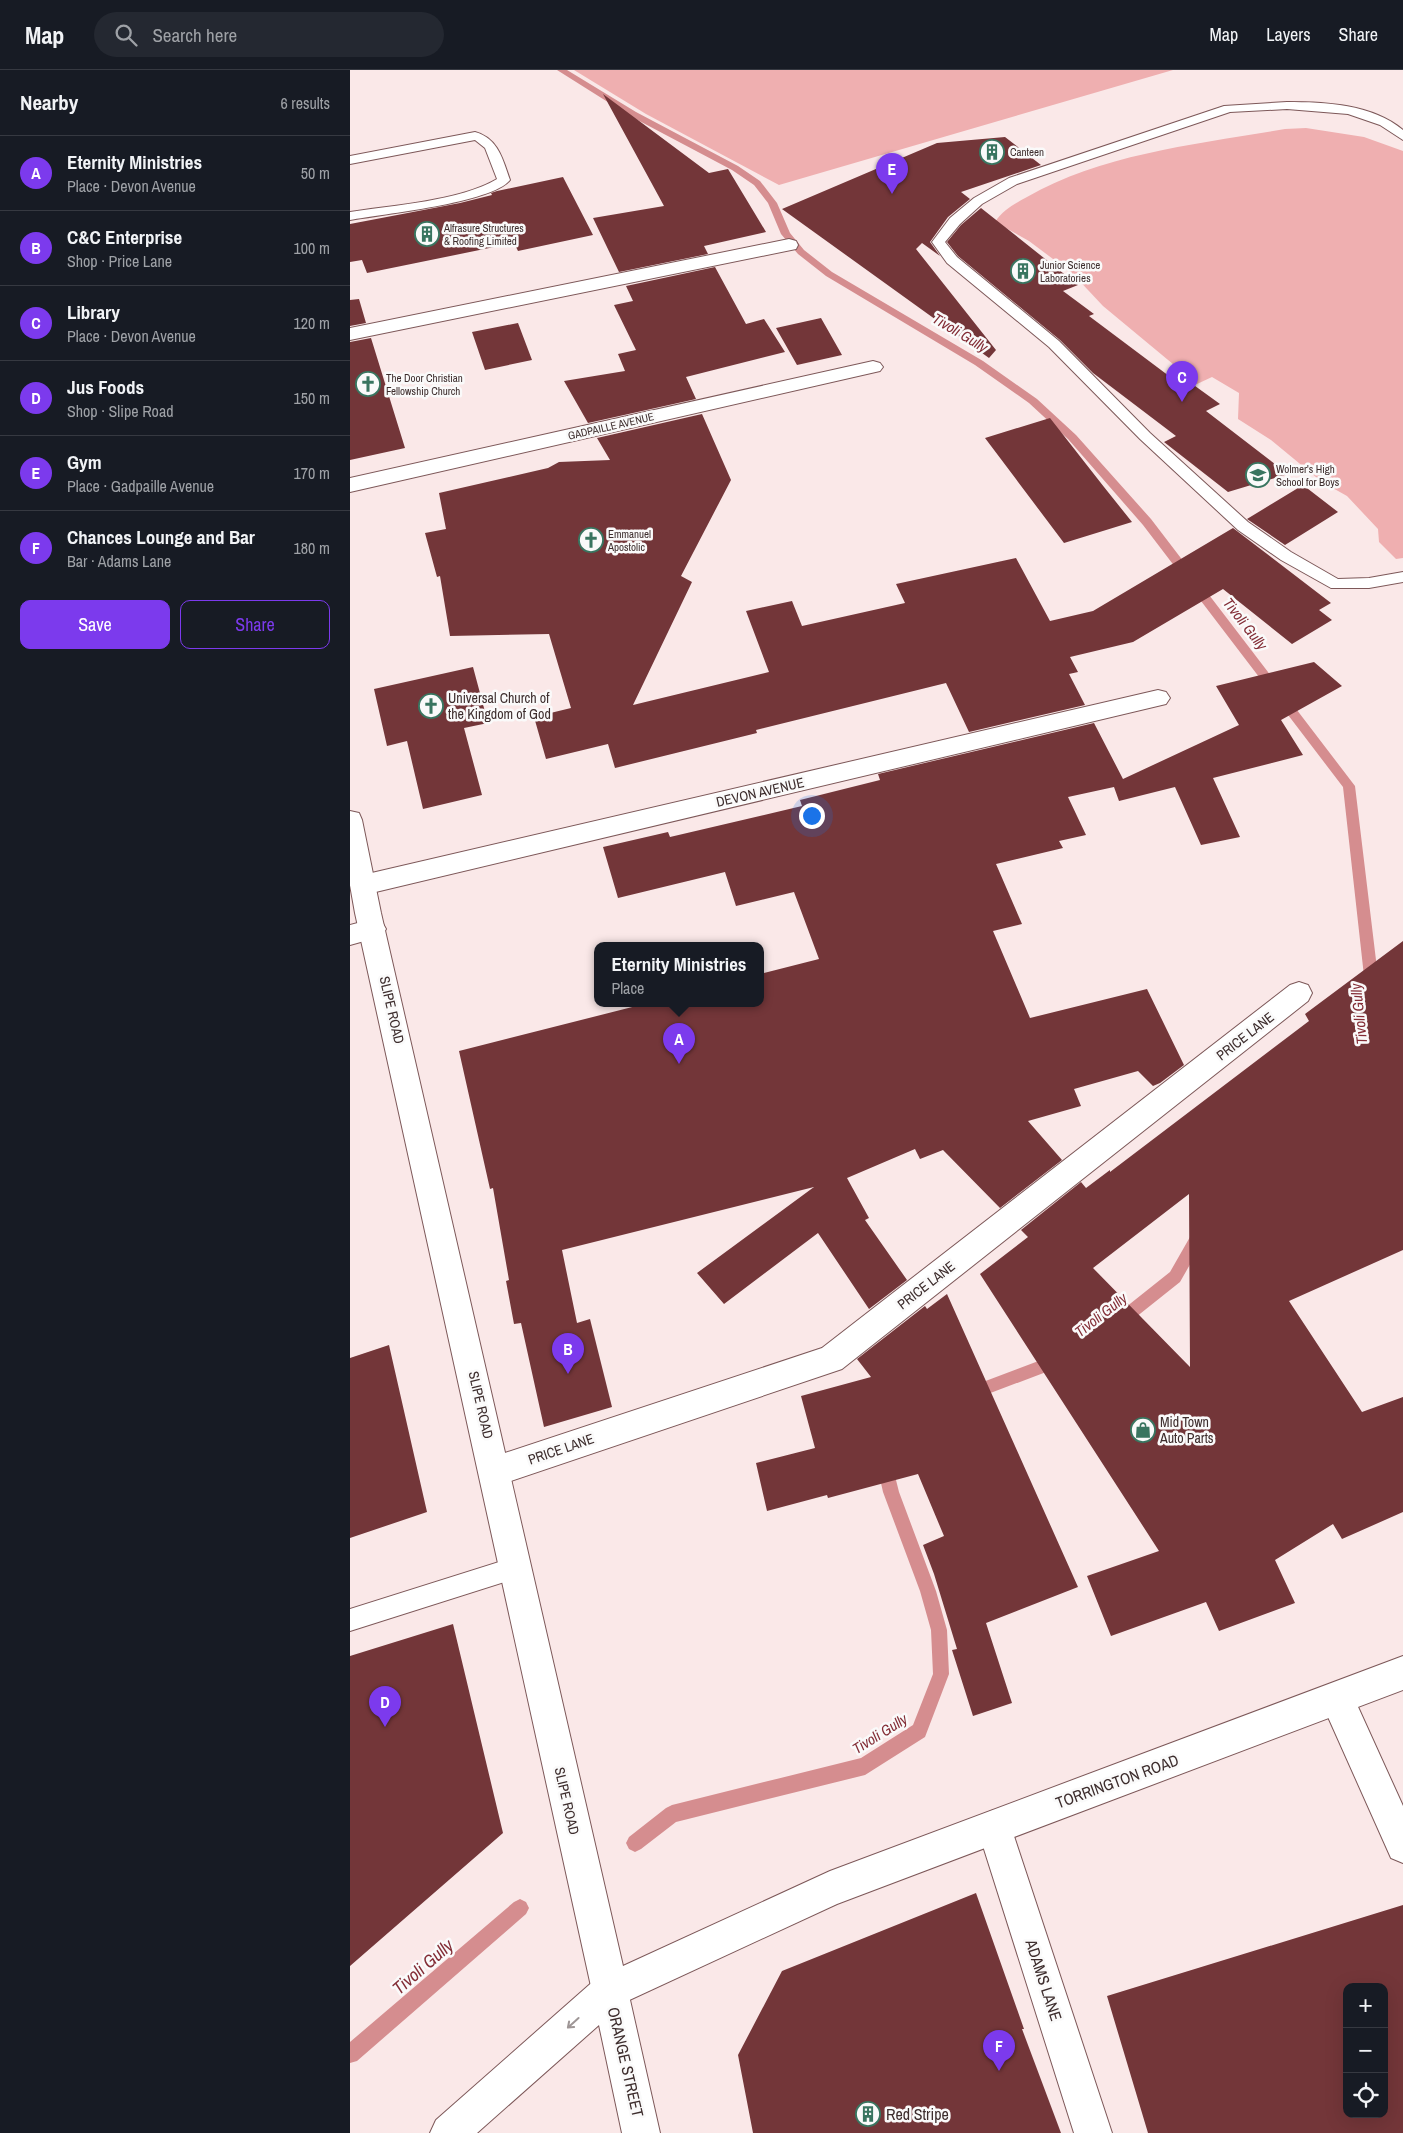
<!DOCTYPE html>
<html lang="en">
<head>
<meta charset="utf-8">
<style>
	body { margin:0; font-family:"Archivo Narrow",sans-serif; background:#242831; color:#f1f3f6 }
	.controls { position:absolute; right:15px; bottom:15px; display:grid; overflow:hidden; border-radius:10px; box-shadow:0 5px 20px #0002 }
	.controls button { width:45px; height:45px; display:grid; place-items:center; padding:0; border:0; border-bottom:1px solid #363941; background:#171b24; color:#f1f3f6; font:25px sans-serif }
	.you { position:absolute; left:461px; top:745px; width:18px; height:18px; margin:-12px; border:4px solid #fff; border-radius:50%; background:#1a73e8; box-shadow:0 0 0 8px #1a73e833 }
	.badge { display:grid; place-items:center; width:32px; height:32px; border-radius:50%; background:#7c3aed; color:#fff; font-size:16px; font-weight:700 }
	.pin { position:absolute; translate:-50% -41px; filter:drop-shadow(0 1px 2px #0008) }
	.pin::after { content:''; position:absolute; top:26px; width:18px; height:15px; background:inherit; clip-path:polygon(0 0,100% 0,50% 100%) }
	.popup { position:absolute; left:244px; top:872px; width:170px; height:65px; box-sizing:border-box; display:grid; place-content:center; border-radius:10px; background:#171b24; filter:drop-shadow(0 1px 4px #0005); font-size:16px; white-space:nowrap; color:#9ea1a6 }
	.popup b { font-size:19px; color:#f1f3f6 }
	.popup::after { content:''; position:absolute; left:50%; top:100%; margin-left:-10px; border:10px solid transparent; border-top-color:#171b24 }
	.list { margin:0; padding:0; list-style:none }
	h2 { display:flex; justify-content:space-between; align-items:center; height:65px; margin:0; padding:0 20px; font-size:21px }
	h2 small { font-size:16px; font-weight:400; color:#9ea1a6 }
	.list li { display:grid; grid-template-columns:32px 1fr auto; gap:15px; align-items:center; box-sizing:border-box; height:75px; padding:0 20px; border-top:1px solid #363941 }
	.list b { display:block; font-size:19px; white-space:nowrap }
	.list p { margin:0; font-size:16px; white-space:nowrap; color:#9ea1a6 }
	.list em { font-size:16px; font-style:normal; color:#9ea1a6 }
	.actions { display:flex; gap:10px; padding:15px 20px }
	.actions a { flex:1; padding:11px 0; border:1px solid #7c3aed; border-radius:10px; text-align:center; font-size:18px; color:#7c3aed }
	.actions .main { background:#7c3aed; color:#fff }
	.icon { flex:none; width:28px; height:28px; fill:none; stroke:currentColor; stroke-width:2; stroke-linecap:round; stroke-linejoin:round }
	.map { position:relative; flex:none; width:1053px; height:2063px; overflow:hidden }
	header { display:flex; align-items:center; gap:30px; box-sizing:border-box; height:70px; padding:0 25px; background:#171b24; border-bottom:1px solid #363941 }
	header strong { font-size:24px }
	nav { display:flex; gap:28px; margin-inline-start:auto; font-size:18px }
	.search { width:350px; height:45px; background:#242831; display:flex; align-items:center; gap:12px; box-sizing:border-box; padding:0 18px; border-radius:28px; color:#9ea1a6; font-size:19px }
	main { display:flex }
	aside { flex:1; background:#171b24 }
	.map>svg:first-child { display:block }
</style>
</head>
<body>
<header>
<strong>Map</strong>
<div class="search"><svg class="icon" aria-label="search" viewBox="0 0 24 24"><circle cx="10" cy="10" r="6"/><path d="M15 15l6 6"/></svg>Search here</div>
<nav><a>Map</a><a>Layers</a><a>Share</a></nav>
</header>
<main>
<aside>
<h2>Nearby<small>6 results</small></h2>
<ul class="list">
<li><span class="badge">A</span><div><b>Eternity Ministries</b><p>Place · Devon Avenue</p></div><em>50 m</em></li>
<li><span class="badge">B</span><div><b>C&amp;C Enterprise</b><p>Shop · Price Lane</p></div><em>100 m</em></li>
<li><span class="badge">C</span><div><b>Library</b><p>Place · Devon Avenue</p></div><em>120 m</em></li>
<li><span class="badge">D</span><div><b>Jus Foods</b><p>Shop · Slipe Road</p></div><em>150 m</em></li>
<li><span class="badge">E</span><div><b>Gym</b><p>Place · Gadpaille Avenue</p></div><em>170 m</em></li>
<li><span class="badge">F</span><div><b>Chances Lounge and Bar</b><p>Bar · Adams Lane</p></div><em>180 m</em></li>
</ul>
<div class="actions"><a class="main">Save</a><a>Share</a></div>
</aside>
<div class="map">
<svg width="1053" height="2063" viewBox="0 0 1053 2063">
	<rect width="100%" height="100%" fill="#fae8e8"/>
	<path fill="#efafb0" d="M224,0H823L429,115L296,44Z
		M956,58L1014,67L1053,81V488L1046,489L1029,472L1028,459L997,426L972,412L921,370L888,349L889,323L862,307L847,314L753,236L723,204L679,171L645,152C653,140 664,134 677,127C754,83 849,74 935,59Z"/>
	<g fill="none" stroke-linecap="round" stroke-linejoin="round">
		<path fill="#d58d8f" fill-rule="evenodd" d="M207,0H217L286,42L388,96L410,111L427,133L440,163L454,180L482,202L633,291L687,329L726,365L801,449L1005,716L1029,915L1027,919L1022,920L1017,919L1015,915L993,717L793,455L718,369L679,333L625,295L476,206L448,184L431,164L418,133L404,115L382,100L280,46Z
			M850,1162L855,1163L857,1168L850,1177L830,1212L776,1255L771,1257L766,1255L764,1250L766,1245L820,1202L840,1167Z
			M707,1284L712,1286L715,1291L712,1296L622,1330L617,1328L614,1323L617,1318Z
			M535,1388L541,1390L549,1422L586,1521L597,1560L599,1604L575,1667L515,1705L326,1752L291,1779L285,1782L279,1779L276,1773L279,1767L316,1738L322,1735L511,1688L563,1655L583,1604L581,1560L570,1521L533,1422L527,1395L529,1390Z
			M170,1829L176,1832L179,1838L176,1844L7,1991L0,1993V1972L164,1832Z"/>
	</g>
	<path fill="#733639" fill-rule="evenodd" d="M253,24L359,103L378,99L416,162L354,176L358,184L269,202L243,148L314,136Z
		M655,67L691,95L611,122L620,129L598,147L580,172L590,186L572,173L566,179L646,280L639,288L432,139L587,73Z
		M213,107L243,165L168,181L164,173L17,203L12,190L0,192V154L110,133L142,125L141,123L147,121Z
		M631,138L728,215L713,221L744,244L739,246L827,312L834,308L870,334L856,341L938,404L878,422L814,372L826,366L743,303L710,270L608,186L597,172L611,155Z
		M365,197L396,254L414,249L435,282L336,307L346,329L238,353L214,311L275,301L268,284L286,280L264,235L283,231L276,216Z
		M9,229L16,253L0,256V230Z
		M471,248L492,285L447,295L426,258Z
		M168,253L182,290L135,300L122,262Z
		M21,268L55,378L0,390V272Z
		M352,344L381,410L331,506L342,512L283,635L419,602L396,541L442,531L452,556L555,533L546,514L666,488L700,551L743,541L883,458L981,533L969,540L982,550L942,574L873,519L783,572L720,587L728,602L719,604L735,635L619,662L596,613L406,660L407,663L265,698L258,674L196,689L184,647L221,638L199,564L100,566L90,506L87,507L75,463L96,459L89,423L198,398L209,392L260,390L247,368Z
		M700,348L754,417L782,452L714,473L635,368Z
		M953,415L988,442L935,475L897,449Z
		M964,592L992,616L931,650L953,685L863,708L890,767L851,775L825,717L769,731L764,717L718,727L736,765L709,771L713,778L646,794L672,854L643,861L680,948L797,919L834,995L810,1013L803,1016L788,1001L724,1019L731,1036L678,1051L712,1090L650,1138L593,1080L570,1089L565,1079L497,1108L519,1148L515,1150L557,1210L519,1239L468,1163L374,1234L347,1203L464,1117L212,1180L227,1253L240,1249L262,1337L194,1357L171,1253L164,1254L156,1211L159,1210L143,1118L140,1119L109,981L298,933H410V904L469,889L444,822L386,836L375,802L268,828L253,777L318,762L320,767L452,736L450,730L530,710L528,704L744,653L773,709L889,655L866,616Z
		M123,597L138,653L114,658L132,725L73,739L57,671L37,676L24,619Z
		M1053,871V1180L939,1231L1012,1342L1053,1327V1442L992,1469L983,1454L925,1490L945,1533L869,1561L856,1532L761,1566L737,1506L809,1481L630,1204L678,1167L671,1160L731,1112L736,1118L760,1100V1102L959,951L955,944ZM839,1124L840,1297L743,1198Z
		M597,1224L728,1517L636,1553L662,1633L623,1646L602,1580L607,1579L584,1504L573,1475L594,1466L568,1404L478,1428L477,1425L417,1441L406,1393L465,1378L451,1326L521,1307L507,1289L575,1236L577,1239Z
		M39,1275L77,1442L0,1468V1288Z
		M103,1554L153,1763L0,1896V1586Z
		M626,1823L674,1959H672L711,2063H403L388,1985L432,1901Z
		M1053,1835V2063H798L757,1926ZM997,1917H1034V2044H997Z"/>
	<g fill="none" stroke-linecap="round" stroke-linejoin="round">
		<defs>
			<path id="service" d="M937,32C975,32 1022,34 1053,60V70L1030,55L998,44L937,39L880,42L667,114L632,134L610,154L595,172L607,187L709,271L800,363L898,452L941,482L988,509L1019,508L1053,502V512L1019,518H981L931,490L888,460L790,369L699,277L597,193L582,172L600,148L624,128L659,108L874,36Z
				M125,62C148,68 153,90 160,110C142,133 32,144 0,150V142C44,135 110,131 147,109L135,78L125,70L0,94V86Z
				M165,1487L173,1490L176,1498L173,1506L0,1561V1539Z"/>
			<path id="minor" d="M439,169L446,171L448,175L446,179L0,270V258Z
				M523,291L530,293L533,297L530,301L0,422V408Z
				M808,620L816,622L820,628L816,634L13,825L4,822L0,815L4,808L13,805Z
				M23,849L32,852L36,859L32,866L0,875V855Z
				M949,912L958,915L962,923L958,931L492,1299L146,1416L135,1412L130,1401L135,1390L146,1386L472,1278L940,915Z
				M987,1612L999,1617L1053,1736V1793L1041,1788L970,1629L975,1617Z
				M644,1740L656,1745L661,1757L762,2063H724L627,1757L632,1745Z"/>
			<path id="tertiary" d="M260,1903L273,1908L278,1921L310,2063H272L249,1955L127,2063H80L86,2050L247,1908Z"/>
			<path id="secondary" d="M0,741L9,743L12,750L31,843L273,1896L480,1801L1053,1586V1620L487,1834L260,1939L247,1934L242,1921L5,843L0,815Z"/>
		</defs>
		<use href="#service" stroke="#7d5859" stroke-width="2"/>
		<use href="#minor" stroke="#7d5859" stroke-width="2"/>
		<use href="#tertiary" stroke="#7d5859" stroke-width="2"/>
		<use href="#secondary" stroke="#7d5859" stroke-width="2"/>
		<use href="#service" fill="#fff" fill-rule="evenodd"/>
		<use href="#minor" fill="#fff" fill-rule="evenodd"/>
		<use href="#tertiary" fill="#fff" fill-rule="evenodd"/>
		<use href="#secondary" fill="#fff" fill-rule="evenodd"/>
	</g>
	<defs><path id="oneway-shaft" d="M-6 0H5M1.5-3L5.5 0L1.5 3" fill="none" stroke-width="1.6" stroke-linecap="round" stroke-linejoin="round" transform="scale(1.25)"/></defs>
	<use stroke="#9e9696" href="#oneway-shaft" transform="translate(223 1953) rotate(138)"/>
	<defs>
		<symbol id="building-ring" viewBox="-11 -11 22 22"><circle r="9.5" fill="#fafafa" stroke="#397560" stroke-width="1.5"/><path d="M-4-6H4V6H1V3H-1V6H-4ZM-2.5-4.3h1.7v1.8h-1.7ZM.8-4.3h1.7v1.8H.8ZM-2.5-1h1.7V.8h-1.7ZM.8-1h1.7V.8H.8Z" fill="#397560"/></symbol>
		<symbol id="church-ring" viewBox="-11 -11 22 22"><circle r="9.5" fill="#fafafa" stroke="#397560" stroke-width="1.5"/><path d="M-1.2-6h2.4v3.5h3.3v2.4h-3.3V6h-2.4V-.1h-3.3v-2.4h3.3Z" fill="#397560"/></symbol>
		<symbol id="school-ring" viewBox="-11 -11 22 22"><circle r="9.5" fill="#fafafa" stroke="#397560" stroke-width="1.5"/><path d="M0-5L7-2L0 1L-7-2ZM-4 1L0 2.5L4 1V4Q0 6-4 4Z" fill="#397560"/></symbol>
		<symbol id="shop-ring" viewBox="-11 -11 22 22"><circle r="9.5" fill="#fafafa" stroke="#397560" stroke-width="1.5"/><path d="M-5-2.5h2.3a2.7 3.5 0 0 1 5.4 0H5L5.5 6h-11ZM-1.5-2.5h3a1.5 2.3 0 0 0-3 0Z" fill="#397560"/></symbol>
	</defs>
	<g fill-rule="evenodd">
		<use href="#building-ring" x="628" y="68" width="28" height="28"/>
		<use href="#building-ring" x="63" y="150" width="28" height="28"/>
		<use href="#building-ring" x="659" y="187" width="28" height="28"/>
		<use href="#church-ring" x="4" y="300" width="28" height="28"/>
		<use href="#school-ring" x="894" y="391" width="28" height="28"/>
		<use href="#church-ring" x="227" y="456" width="28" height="28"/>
		<use href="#church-ring" x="67" y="622" width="28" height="28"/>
		<use href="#shop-ring" x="779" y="1346" width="28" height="28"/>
		<use href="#building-ring" x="504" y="2030" width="28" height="28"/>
	</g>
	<g text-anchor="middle" stroke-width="5" stroke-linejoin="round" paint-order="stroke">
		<g font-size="11" fill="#3d2d2d" stroke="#fafafa" text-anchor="start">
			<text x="660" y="86">Canteen</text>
			<text x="94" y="162">Alfrasure Structures<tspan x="94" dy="13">&amp; Roofing Limited</tspan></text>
			<text x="690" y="199">Junior Science<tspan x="690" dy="13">Laboratories</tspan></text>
			<text x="36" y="312">The Door Christian<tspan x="36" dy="13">Fellowship Church</tspan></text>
			<text x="926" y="403">Wolmer's High<tspan x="926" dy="13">School for Boys</tspan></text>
			<text x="258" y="468">Emmanuel<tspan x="258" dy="13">Apostolic</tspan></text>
		</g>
		<g font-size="11" fill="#3d2d2d" stroke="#fafafa">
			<text transform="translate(261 356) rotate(-13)" y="4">GADPAILLE AVENUE</text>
		</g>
		<g font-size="14" fill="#3d2d2d" stroke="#fafafa" text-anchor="start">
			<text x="98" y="633">Universal Church of<tspan x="98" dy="16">the Kingdom of God</tspan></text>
			<text x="810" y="1357">Mid Town<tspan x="810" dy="16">Auto Parts</tspan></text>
		</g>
		<g font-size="14" fill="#3d2d2d" stroke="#fafafa">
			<text transform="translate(410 722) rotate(-13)" y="5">DEVON AVENUE</text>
			<text transform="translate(42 940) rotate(77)" y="5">SLIPE ROAD</text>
			<text transform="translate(895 966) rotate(-38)" y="5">PRICE LANE</text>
			<text transform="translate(576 1215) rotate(-38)" y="5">PRICE LANE</text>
			<text transform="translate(131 1335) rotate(77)" y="5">SLIPE ROAD</text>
			<text transform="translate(211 1379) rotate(-19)" y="5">PRICE LANE</text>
			<text transform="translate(217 1731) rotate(77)" y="5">SLIPE ROAD</text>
		</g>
		<g font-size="15" font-style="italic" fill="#832d36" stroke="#fafafa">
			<text transform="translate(610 263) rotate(31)" y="5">Tivoli Gully</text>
			<text transform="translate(895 554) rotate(52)" y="5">Tivoli Gully</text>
			<text transform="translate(1009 944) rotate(-96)" y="5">Tivoli Gully</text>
			<text transform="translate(751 1245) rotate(-38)" y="5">Tivoli Gully</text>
			<text transform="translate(530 1664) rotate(-32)" y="5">Tivoli Gully</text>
		</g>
		<g font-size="16" fill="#3d2d2d" stroke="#fafafa">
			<text transform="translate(767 1711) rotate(-20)" y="6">TORRINGTON ROAD</text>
			<text transform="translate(694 1910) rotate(72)" y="6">ADAMS LANE</text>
			<text transform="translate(276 1992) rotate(77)" y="6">ORANGE STREET</text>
		</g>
		<g font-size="16" fill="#3d2d2d" stroke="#fafafa" text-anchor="start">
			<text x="536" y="2050">Red Stripe</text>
		</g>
		<g font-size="18" font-style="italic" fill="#832d36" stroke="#fafafa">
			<text transform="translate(73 1897) rotate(-41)" y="6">Tivoli Gully</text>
		</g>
	</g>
</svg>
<div class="controls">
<button>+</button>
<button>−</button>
<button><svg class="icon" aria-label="locate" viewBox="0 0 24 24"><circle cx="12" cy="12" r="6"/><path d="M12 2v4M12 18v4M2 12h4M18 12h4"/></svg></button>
</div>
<div class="you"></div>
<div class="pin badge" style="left:329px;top:994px">A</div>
<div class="popup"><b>Eternity Ministries</b>Place</div>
<div class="pin badge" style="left:218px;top:1304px">B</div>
<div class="pin badge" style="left:832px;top:332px">C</div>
<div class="pin badge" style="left:35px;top:1657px">D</div>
<div class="pin badge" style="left:542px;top:124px">E</div>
<div class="pin badge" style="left:649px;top:2001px">F</div>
</div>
</main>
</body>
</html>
